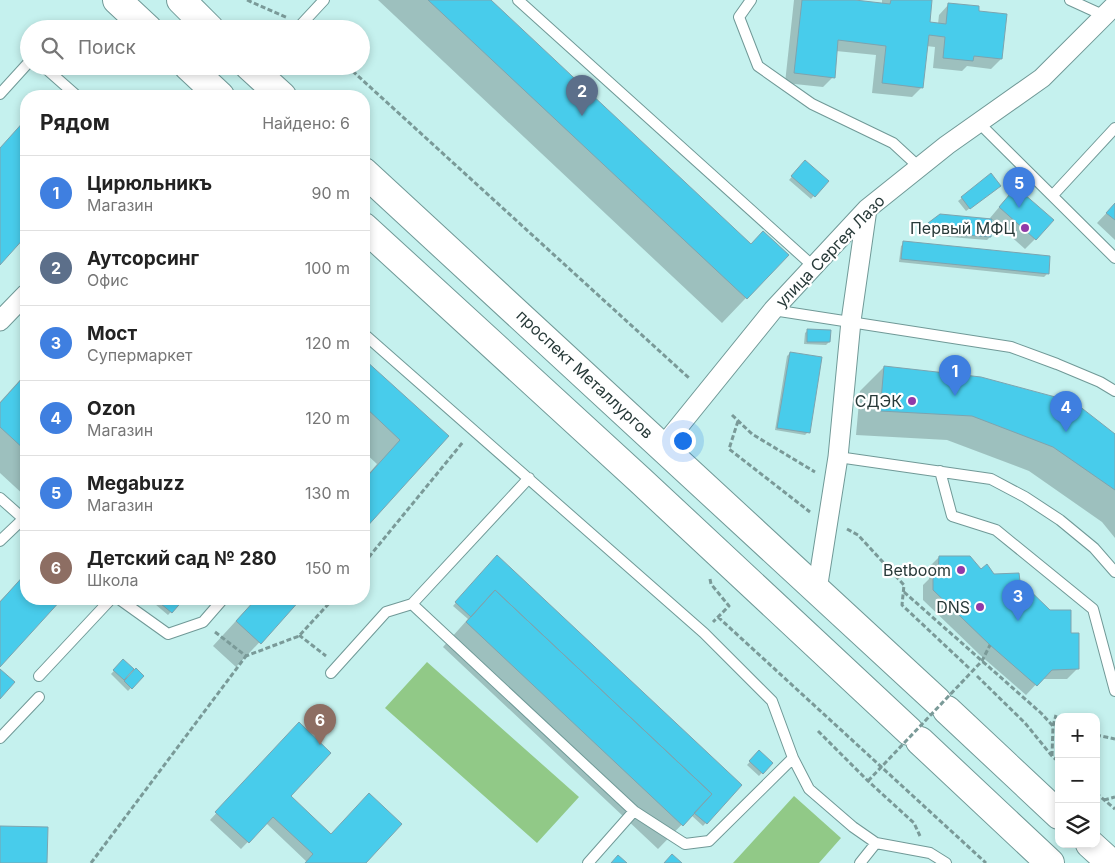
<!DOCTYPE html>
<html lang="ru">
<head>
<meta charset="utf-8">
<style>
	body { margin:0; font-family:Inter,sans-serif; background:#f2f2f2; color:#222 }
	.controls { position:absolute; right:15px; bottom:15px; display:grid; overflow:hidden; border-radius:10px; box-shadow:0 2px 8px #0003 }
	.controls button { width:45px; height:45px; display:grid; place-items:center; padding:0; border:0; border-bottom:1px solid #e0e0e0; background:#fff; color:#222; font:25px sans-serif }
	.you { position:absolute; left:682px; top:440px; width:18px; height:18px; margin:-12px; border:4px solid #fff; border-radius:50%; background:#1a73e8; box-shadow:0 0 0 8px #1a73e833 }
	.badge { display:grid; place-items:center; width:32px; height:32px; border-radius:50%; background:#0b8043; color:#fff; font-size:16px; font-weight:700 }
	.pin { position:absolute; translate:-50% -41px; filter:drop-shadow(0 1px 2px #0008) }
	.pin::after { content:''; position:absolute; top:26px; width:18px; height:15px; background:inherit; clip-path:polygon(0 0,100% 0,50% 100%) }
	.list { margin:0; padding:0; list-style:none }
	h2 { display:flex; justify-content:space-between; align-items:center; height:65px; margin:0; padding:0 20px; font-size:21px }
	h2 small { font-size:16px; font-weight:400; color:#767676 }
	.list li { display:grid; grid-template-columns:32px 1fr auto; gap:15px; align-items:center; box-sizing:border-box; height:75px; padding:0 20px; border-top:1px solid #e0e0e0 }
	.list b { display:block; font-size:19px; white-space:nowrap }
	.list p { margin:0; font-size:16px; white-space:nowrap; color:#767676 }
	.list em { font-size:16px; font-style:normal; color:#767676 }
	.icon { flex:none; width:28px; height:28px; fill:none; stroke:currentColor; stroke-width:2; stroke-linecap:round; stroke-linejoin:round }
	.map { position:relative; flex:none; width:1115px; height:863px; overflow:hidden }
	.search { position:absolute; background:#fff; box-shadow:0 2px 8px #0003; left:20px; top:20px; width:350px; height:55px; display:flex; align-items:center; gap:12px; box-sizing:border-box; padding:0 18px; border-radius:28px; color:#767676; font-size:19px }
	.panel { position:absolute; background:#fff; box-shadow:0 2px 8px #0003; left:20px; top:90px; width:350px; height:515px; border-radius:20px }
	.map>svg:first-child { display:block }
</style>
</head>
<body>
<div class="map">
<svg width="1115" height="863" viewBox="0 0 1115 863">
	<rect width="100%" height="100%" fill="#c5f1ee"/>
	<path fill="#91c987" d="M427,662L579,797L537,843L385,708Z
		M794,796L841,838L819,863H733Z"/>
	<path fill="#0003" d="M378,0H489L751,245L787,255L722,323Z
		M794,0H844L882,4V0H931L929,24H938L939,15L949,4L977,12L1001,59L991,69L967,66L962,71L933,68L935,47L926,46L922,87L912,97L872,93L876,55L836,51L833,77L823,87L785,83Z
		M26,120V234L0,263V149Z
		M805,162L827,181L811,199L789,180Z
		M991,175L996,189L966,211L958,201Z
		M1006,199L1035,239L1025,249L990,218Z
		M1115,204V240L1097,223Z
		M991,220L990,237L987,240L925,235V227L929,224Z
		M904,243L1047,274L1044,277L899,262L901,246Z
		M808,330L829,342L826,345L804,344L805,333Z
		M790,353L808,432L805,435L775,430L787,356Z
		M364,360L447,436L364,528V479L377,464L364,452Z
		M884,367L1115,435V538L1102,522L1029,471L947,440L856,435L860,391Z
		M26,373V497L0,473V402Z
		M497,557L741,785L703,826L691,815L658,849L443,647L468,619L453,606Z
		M939,557L1018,581L1077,669L1067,679H1041L1026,695L980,655L923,600V585L929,579V567Z
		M26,574V599H60L0,665V601Z
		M149,599H183L168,615Z
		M256,599H300L236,667L213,646Z
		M123,661L132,669L126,678L142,676L128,691L111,674Z
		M292,731L289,796L331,835L364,863H306L307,862L266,823L241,849L210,820Z
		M759,752L771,763L759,776L747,765Z"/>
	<path fill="#48cceb" stroke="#7da4af" d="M428,0H491L751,244L763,231L789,255L747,299Z
		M802,0H855L890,4L891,0H932L930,22L946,24L948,3L979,6V11L1007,14L1002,59L974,56L973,61L943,58L945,37L929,35L923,88L882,83L886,46L838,40L835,78L794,73Z
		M26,119V236L0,265V148Z
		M805,160L829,181L815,197L791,176Z
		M991,173L1001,186L970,209L961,197Z
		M1016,187L1054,220L1036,240L999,207Z
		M1115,203V220L1106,213Z
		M940,214L992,219L991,237L927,232L928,223Z
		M903,241L1050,256L1049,274L901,259Z
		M807,329L831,330L830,342H807Z
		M790,352L822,357L810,433L777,428Z
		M364,359L449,436L364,530V480L400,440L364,406Z
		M884,366L981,377L1074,402L1115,434V490L1053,447L972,416L880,411Z
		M26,374V451L0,427V403Z
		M497,555L742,785L707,824L694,813L712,794L495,590L471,617L455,602Z
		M939,556H970L981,569L987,564L994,574L1019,573L1020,581L1050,610H1071V633H1079V669L1052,670L1037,686L990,645L933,590V574H938Z
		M26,573V599H62L0,667V602Z
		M495,590L712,794L683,826L466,622Z
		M155,599H184L172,613Z
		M256,599H301L261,644L236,621Z
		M123,659L134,669L124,680L113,670Z
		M136,668L144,676L132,689L124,681Z
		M0,669L15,682L0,699Z
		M299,722L331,753L291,796L331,834L369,793L402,824L366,863H305L313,854L273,817L249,843L215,812Z
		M759,750L773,763L763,774L749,761Z
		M0,826L48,827L47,863H0Z
		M672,854L682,863H664Z
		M618,855L627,863H611Z"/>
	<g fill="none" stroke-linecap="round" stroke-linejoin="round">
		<defs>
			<path id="lane" d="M518,0L813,266
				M751,0L739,17L758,66L812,104L893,143L919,167
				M1070,0L1105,16
				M297,29L324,0
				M43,66L77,96
				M0,94L29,62
				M980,124L1115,258
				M1053,195L1115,128
				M773,310L1011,347L1057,364L1100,382L1115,391
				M364,334L704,633L772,701L793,758L809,789L853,827L876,843L930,853L946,863
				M838,457L991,479L1025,497L1060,520L1094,548L1115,572
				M940,471L952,516L996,530L1093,609L1115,691
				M0,498L26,521
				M0,541L23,519
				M119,599L168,634L203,622L223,599
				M412,604L634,811L685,844L709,841L793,758
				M331,673L386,612L412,604L529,478
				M39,676L111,599
				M0,738L39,697
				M588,863L634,811
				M860,863L876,843"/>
			<path id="street" d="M0,321L26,294
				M663,446L773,310L867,209L947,145L1042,78L1115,5
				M817,590L838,457L851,321L867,209"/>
			<path id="primary" d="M117,0L148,29
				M181,0L210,29
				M188,66L220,96
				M249,66L282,96
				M364,172L937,701
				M364,227L640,480L909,731
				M947,710L1059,815
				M920,741L1050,863
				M1090,844L1111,863"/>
		</defs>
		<use href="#lane" stroke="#709997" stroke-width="12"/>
		<use href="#street" stroke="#709997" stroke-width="21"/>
		<use href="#primary" stroke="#709997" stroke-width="30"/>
		<path stroke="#7a9a98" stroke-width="3" stroke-dasharray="5 2.5" stroke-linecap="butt" d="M247,0L288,18
			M347,66L689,378
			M732,415L752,434L815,472
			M738,421L729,449L810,512
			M847,529L858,535L904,585L902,605L969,668
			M364,563L463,442
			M710,579L711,584L729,606L713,622
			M904,592L1041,713L1053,726L1059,727
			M718,617L986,863
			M215,632L246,656L299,636L333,599
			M299,635L326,656
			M977,676L1025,723L1052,756L1059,762
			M818,731L868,781L914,823L920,836
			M1096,735L1115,739
			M1052,756L1053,726L1056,715
			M1096,793L1115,809
			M1104,800L1115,797
			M91,863L246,656"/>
		<use href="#lane" stroke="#fff" stroke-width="10"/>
		<use href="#street" stroke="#fff" stroke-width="19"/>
		<use href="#primary" stroke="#fff" stroke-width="28"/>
		<path stroke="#7a9a98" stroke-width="3" stroke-dasharray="5 2.5" stroke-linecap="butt" d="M868,781L982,661L990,645"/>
	</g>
	<g fill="#903aa8" stroke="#fff" stroke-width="2">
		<circle cx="1025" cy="228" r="5"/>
		<circle cx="912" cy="401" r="5"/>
		<circle cx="961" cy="570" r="5"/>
		<circle cx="980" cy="607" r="5"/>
	</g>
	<g text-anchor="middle" stroke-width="4.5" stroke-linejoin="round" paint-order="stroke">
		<g font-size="16" fill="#283a39" stroke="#fff" text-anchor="end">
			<text x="1015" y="234">Первый МФЦ</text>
			<text x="902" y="407">СДЭК</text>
			<text x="951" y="576">Betboom</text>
			<text x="970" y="613">DNS</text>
		</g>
		<g font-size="16" fill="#283a39" stroke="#fff">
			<text transform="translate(830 251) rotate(-46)" y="6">улица Сергея Лазо</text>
			<text transform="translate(585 374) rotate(43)" y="6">проспект Металлургов</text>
		</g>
	</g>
</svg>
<div class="controls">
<button>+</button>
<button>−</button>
<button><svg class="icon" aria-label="layers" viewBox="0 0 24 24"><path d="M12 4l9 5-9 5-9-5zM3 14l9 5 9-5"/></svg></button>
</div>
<div class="you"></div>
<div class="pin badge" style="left:955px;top:396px;background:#3f7fe0">1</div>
<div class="pin badge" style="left:582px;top:116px;background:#5c6f8a">2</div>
<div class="pin badge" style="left:1018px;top:621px;background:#3f7fe0">3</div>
<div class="pin badge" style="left:1066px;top:432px;background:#3f7fe0">4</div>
<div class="pin badge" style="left:1019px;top:208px;background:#3f7fe0">5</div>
<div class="pin badge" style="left:320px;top:745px;background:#8d6e63">6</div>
<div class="search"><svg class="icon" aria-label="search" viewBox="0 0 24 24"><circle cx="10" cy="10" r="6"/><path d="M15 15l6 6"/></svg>Поиск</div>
<section class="panel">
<h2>Рядом<small>Найдено: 6</small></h2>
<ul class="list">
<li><span class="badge" style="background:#3f7fe0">1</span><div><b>Цирюльникъ</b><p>Магазин</p></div><em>90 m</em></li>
<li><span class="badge" style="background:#5c6f8a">2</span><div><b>Аутсорсинг</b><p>Офис</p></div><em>100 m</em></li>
<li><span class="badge" style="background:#3f7fe0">3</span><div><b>Мост</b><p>Супермаркет</p></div><em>120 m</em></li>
<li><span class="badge" style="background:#3f7fe0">4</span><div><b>Ozon</b><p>Магазин</p></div><em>120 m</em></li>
<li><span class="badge" style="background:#3f7fe0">5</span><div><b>Megabuzz</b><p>Магазин</p></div><em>130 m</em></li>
<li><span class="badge" style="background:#8d6e63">6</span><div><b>Детский сад № 280</b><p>Школа</p></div><em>150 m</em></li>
</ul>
</section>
</div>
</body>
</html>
